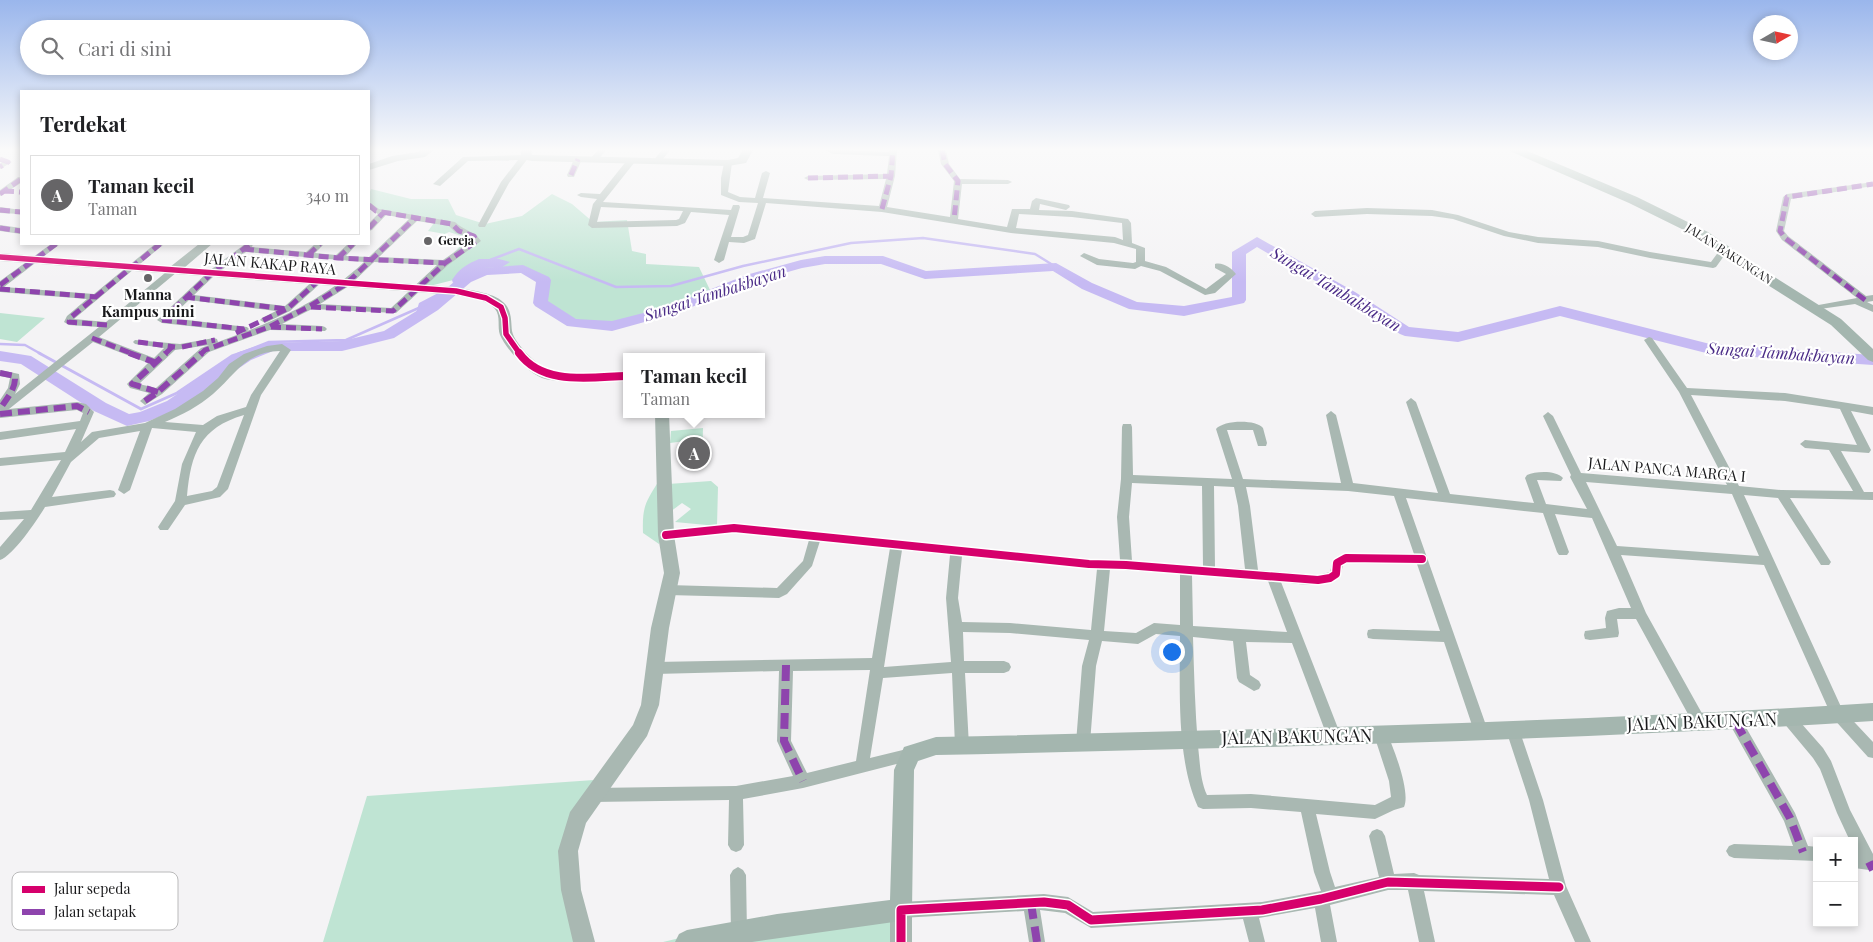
<!DOCTYPE html>
<html lang="id">
<head>
<meta charset="utf-8">
<style>
	body { margin:0; font-family:"Playfair Display",serif; background:#f2f2f2; color:#202124 }
	.controls { position:absolute; right:15px; bottom:15px; display:grid; overflow:hidden; border-radius:0px; box-shadow:0 2px 8px #0003 }
	.controls button { width:45px; height:45px; display:grid; place-items:center; padding:0; border:0; border-bottom:1px solid #e0e0e0; background:#fff; color:#202124; font:25px sans-serif }
	.compass { position:absolute; left:1753px; top:15px; width:45px; height:45px; border-radius:50%; background:#fff; box-shadow:0 2px 8px #0003; rotate:81deg }
	.you { position:absolute; left:1171px; top:651px; width:18px; height:18px; margin:-12px; border:4px solid #fff; border-radius:50%; background:#1a73e8; box-shadow:0 0 0 8px #1a73e833 }
	.badge { display:grid; place-items:center; width:32px; height:32px; border-radius:50%; background:#666567; color:#fff; font-size:16px; font-weight:700 }
	.pin { position:absolute; translate:-50% -50%; border:2px solid #fff; box-shadow:0 1px 5px #0006 }
	.popup { position:absolute; left:623px; top:353px; width:142px; height:65px; box-sizing:border-box; display:grid; place-content:center; border-radius:0px; background:#fff; filter:drop-shadow(0 1px 4px #0005); font-size:16px; white-space:nowrap; color:#757577 }
	.popup b { font-size:19px; color:#202124 }
	.popup::after { content:''; position:absolute; left:50%; top:100%; margin-left:-10px; border:10px solid transparent; border-top-color:#fff }
	.list { margin:0; padding:0; list-style:none }
	h2 { display:flex; justify-content:space-between; align-items:center; height:65px; margin:0; padding:0 20px; font-size:21px }
	h2 small { font-size:16px; font-weight:400; color:#757577 }
	.list li { display:grid; grid-template-columns:32px 1fr auto; gap:15px; align-items:center; box-sizing:border-box; height:80px; margin:0 10px 10px; padding:0 10px; border:1px solid #e0e0e0; border-radius:0px }
	.list b { display:block; font-size:19px; white-space:nowrap }
	.list p { margin:0; font-size:16px; white-space:nowrap; color:#757577 }
	.list em { font-size:16px; font-style:normal; color:#757577 }
	.icon { flex:none; width:28px; height:28px; fill:none; stroke:currentColor; stroke-width:2; stroke-linecap:round; stroke-linejoin:round }
	.map { position:relative; flex:none; width:1873px; height:942px; overflow:hidden }
	.search { position:absolute; background:#fff; box-shadow:0 2px 8px #0003; left:20px; top:20px; width:350px; height:55px; display:flex; align-items:center; gap:12px; box-sizing:border-box; padding:0 18px; border-radius:28px; color:#757577; font-size:19px }
	.panel { position:absolute; background:#fff; box-shadow:0 2px 8px #0003; left:20px; top:90px; width:350px; height:155px; border-radius:0px }
	.map>svg:first-child { display:block }
</style>
</head>
<body>
<div class="map">
<svg width="1873" height="942" viewBox="0 0 1873 942">
	<rect width="100%" height="100%" fill="#f4f3f5"/>
	<path fill="#bfe4d3" d="M371,189L411,199H448L456,215L485,224L522,216L552,194L572,204L593,222L627,220L632,251L646,254V264L699,267L710,290C668,308 620,329 572,320C563,318 551,308 543,302L547,279L523,266L484,268L461,278L418,289L468,238L449,232L445,234L428,231L434,223L375,211L369,204V194Z
		M0,313L45,318L17,342L0,339Z
		M703,428L702,464L684,466L685,441L670,443L671,431Z
		M660,479L664,525L659,544L643,533C642,505 646,502 660,479Z
		M711,481L718,487L717,526L675,522L691,509L682,503L666,515L668,484Z
		M594,780L574,810L580,942H323L367,796Z
		M897,903L895,942H663L709,931Z"/>
	<path fill="#c6baf3" d="M479,259H499L510,262L502,267L484,268L453,283L452,280C459,269 467,264 479,259Z
		M442,291L433,307L420,316L416,313L419,303Z"/>
	<g fill="none" stroke-linecap="round" stroke-linejoin="round">
		<path stroke="#c6baf3" stroke-width="2.5" d="M490,260L519,249L616,287L671,286L743,266L851,243L923,238L1035,254L1056,267
			M0,344L25,345L41,354
			M238,354L269,342L346,340L421,307"/>
		<path stroke="#c6baf3" stroke-width="3" d="M39,353L141,409L177,393L232,356L241,353"/>
		<path fill="#c6baf3" fill-rule="evenodd" d="M1257,237L1355,292L1409,327L1458,332L1560,306L1710,344L1873,355V365L1710,354L1560,316L1458,342L1405,336L1400,334L1345,298L1257,247L1246,254V300L1244,303L1184,316L1129,309L1082,289L1053,271L925,279L881,264H825L802,268L756,281L677,313L612,331L567,326L535,306L533,303L536,282L521,273L487,275L471,282L438,310L394,338L342,351H273L251,360L179,409L149,421L127,426L94,411L21,364L0,361V351L31,356L106,403L129,414L140,412L167,401L239,352L266,343L342,341L384,331L428,304L461,276L479,268L523,265L549,277L551,280L548,301L576,319L612,321L667,307L746,275L801,260L825,256H883L926,271L1056,263L1092,283L1137,302L1184,306L1232,297V252Z"/>
		<path fill="#a9b8b2" fill-rule="evenodd" d="M598,150H606L597,161H591L590,159Z
			M662,150H670L660,163H654L653,161Z
			M825,150L889,152V150H897L895,176L887,207L950,217L954,181L941,164L938,150H946L949,164L960,179L1008,180L1012,182L1008,184H962L958,219L1007,227L1012,209H1030L1032,201L1036,198L1069,205L1070,207L1066,210L1040,204L1039,210L1072,211L1128,219L1131,223L1132,243L1145,248V261L1166,267L1206,289L1226,274L1215,268V264C1223,262 1231,268 1236,274L1215,293L1205,295L1160,271L1141,266L1135,269L1097,265L1080,256L1084,253L1099,259L1133,263L1136,262V249L1114,243L1011,233L882,212L766,203L755,239L744,243L729,242L724,260L719,263L714,260L729,215L691,212L685,223L677,226L592,228L588,225L593,204L597,199L581,197L577,195L581,193L600,194L628,159H634V163L603,202L731,210L733,205H739L740,207L731,237H743L748,235L758,203L739,202L721,195V178L724,163L728,161L732,163L728,192L740,197L755,198L762,173L766,171L770,173L763,198L879,206L886,179L808,180L804,178L808,176L887,174L889,156L833,154ZM601,207L683,211L679,219L676,220L597,222ZM1019,214L1072,217L1122,223L1123,240L1115,237L1016,228Z
			M525,155L529,157L509,183L485,227H479L478,225L501,182L518,160L468,161L440,186L433,184L463,157Z
			M0,157L12,162L0,169V164L2,162H0Z
			M575,157L582,159L574,177H568L567,175Z
			M18,177H21V183L0,196V190Z
			M1873,182V186L1791,199L1784,231L1788,236L1866,296L1873,295V301L1867,302L1873,305V312L1855,304L1813,310V306L1857,298L1782,240L1776,231L1783,197L1787,194Z
			M369,202L379,209L455,222C464,231 475,231 481,241L448,265L396,313L312,309L282,324L322,326L325,327L327,329L325,331L270,330L209,352L162,394L145,405L140,401L149,393L130,388L127,384L148,363L93,342L9,409L77,402L86,404L94,412L81,442L92,432L145,423L175,409L203,391L218,378L229,364L244,354L267,346L282,344L291,350L261,395L228,489L220,497L185,505L168,530H160L158,527L175,501L182,464L196,432L152,428L130,490L124,494L118,490L140,431L99,438L71,462L52,497L110,490L114,491L116,494L114,497L45,507C38,519 13,556 0,560V547L24,519L0,520V512L31,510L61,460L0,466V458L65,452L76,429L0,440V432L80,421L83,413L77,410L0,418V400L8,388L10,378L0,376V370L19,374L20,384L15,394L99,327L69,325L64,322L67,316L87,299L0,292V281L51,244H60L4,287L94,294L155,244H164L74,319L106,322L171,268H177V272L99,337L154,358L164,348L135,344L133,342L135,340L180,344L214,338L217,339L218,342C273,322 322,302 364,262L246,252L215,275L194,295L285,306L315,279H321L323,281L290,311L265,323L260,320L262,318L276,311L189,300L170,318L247,327L249,329L247,331L244,332L162,323L157,320L209,271L245,244H253L252,247L306,252L315,244H324L315,253L336,255L348,244H357L346,256L369,257L409,219L386,215L372,230L369,231V223L378,214L369,209ZM417,221L449,226L456,233L471,238L472,240L443,260L379,257ZM374,262L437,265L391,308L320,304L349,286ZM209,345L201,348L156,388L139,384L175,350ZM280,351L251,395L246,407L217,416L203,425L165,422C182,415 199,406 213,394C236,374 245,352 280,351ZM244,415L217,487L212,491L187,496C191,453 200,428 244,415Z
			M0,207L21,210V214L0,213Z
			M1367,208L1432,210L1458,215L1509,232L1538,237L1598,241L1650,252L1711,262L1722,247H1728L1729,249L1716,267L1713,268L1650,258L1598,247L1538,243L1504,236L1453,219L1432,216L1367,214L1315,217L1311,214L1315,211Z
			M0,225L21,228V234L0,231Z
			M1649,337L1652,338L1687,388L1785,393L1873,407V415L1851,411L1871,450L1869,453L1841,451L1864,492H1873V500L1790,498L1829,559L1831,562L1829,565H1821L1778,498L1744,495L1842,709L1873,742V758L1868,757L1832,717L1764,565L1621,555L1646,613L1704,717L1706,721L1704,725L1699,727L1694,725L1636,619H1617L1619,633L1618,637L1590,640L1585,639L1584,635L1585,631L1606,628L1605,618L1607,611L1619,608H1631L1592,518L1555,514L1569,552L1567,555H1559L1557,552L1543,513L1406,498L1488,731L1486,735L1481,737L1476,735L1474,731L1444,642L1373,639L1368,638L1367,634L1368,630L1373,629L1440,631L1417,564L1348,563L1343,565L1340,577C1323,589 1300,584 1281,582L1341,736L1339,740L1334,742L1329,740L1327,736L1292,643L1246,642L1250,675L1259,681L1261,685L1259,689L1254,691L1239,682L1237,678L1233,641L1193,637C1194,673 1195,710 1198,746C1200,762 1200,780 1207,795L1251,794L1375,805L1391,797L1389,781L1374,735L1376,731L1381,729L1386,731C1393,746 1411,792 1404,807L1394,810L1375,819L1316,814L1330,872L1335,887L1379,877L1369,836L1372,831L1377,829L1382,831L1385,836L1394,874L1414,873L1419,875L1549,879L1529,800L1506,730L1508,726L1513,724L1518,726L1543,800L1566,886L1591,942H1575L1554,895L1424,891L1435,942H1419L1408,890H1388L1330,905L1337,942H1321L1315,908L1259,918L1265,942H1249L1243,919L1091,928L1065,913L1040,910L1045,942H1029L1024,911L901,918L895,916L893,910L895,904L901,902L1044,894L1068,897L1093,912L1262,902L1321,891L1314,872L1301,812L1251,808L1203,809L1198,807C1176,759 1180,688 1180,636L1156,634L1138,644L1102,641L1096,666L1090,743L1088,748L1083,749L1078,748L1076,743L1082,666L1089,640L1010,633L963,632L964,661H1004L1009,663L1011,667L1009,671L1004,673H965L969,746L967,751L962,752L957,751L955,746L952,673L883,678L870,758L911,748L916,749L918,754L916,759L803,788L743,799L744,845L741,850L736,852L731,850L728,845L729,800L593,802L588,800L586,795L588,790L593,788L736,786L793,776L777,741L779,671L655,674L650,672L648,668L650,664L655,662L872,658L890,548L820,541L812,566L787,594L779,598L668,595L664,594L662,590L664,586L668,585L777,588L803,561L809,540L734,532L666,540L662,538L660,535L662,532L734,524L1089,559L1120,560L1117,517L1121,479L1122,427L1123,424H1131L1132,427L1133,475L1232,479L1216,429C1223,420 1256,419 1263,428L1267,443L1266,446H1258L1253,430H1227L1243,479L1341,483L1326,415L1331,411L1336,415L1353,483L1438,493L1406,402L1411,398L1416,402L1450,494L1534,503L1525,478L1527,475C1536,471 1556,470 1563,478L1561,481L1537,480L1546,504L1587,509L1570,477L1571,475L1543,416L1548,412L1553,416L1581,473L1727,485L1679,392L1644,340ZM1691,395L1785,401L1840,409L1857,445L1805,440L1800,444L1805,448L1829,450L1853,491L1781,490L1739,486ZM1586,482L1732,494L1759,556L1617,546ZM1132,483L1202,486L1203,566L1132,561L1129,517ZM1214,486L1234,487L1238,506L1245,569L1215,567ZM1246,487L1348,491L1394,496L1414,554L1346,553L1333,560L1330,572L1318,575L1258,570L1250,506ZM902,550L950,555L946,598L951,662L884,667ZM962,556L1097,569L1091,630L1010,623L962,622L958,598ZM1110,569L1180,574V625L1154,623L1136,633L1104,631ZM1192,575L1268,581L1287,632L1193,626ZM870,670L856,761L807,773L791,741L793,671Z
			M1788,712L1793,714L1823,748L1831,761L1850,810L1873,854V868L1869,870L1854,868V852L1856,853L1854,841H1850L1837,813L1820,769L1813,758L1783,722L1781,718L1783,714Z
			M1735,715L1740,717L1795,813L1808,846L1817,847V861L1734,858L1729,856L1726,851L1729,846L1734,844L1793,846L1784,821L1728,721L1730,717Z
			M738,867L743,870L746,875L747,933L745,939L739,941L733,939L731,933L730,875L733,870Z"/>
		<path fill="#a9b8b2" fill-rule="evenodd" d="M422,150H434L425,157L398,161L369,170V164L392,156L418,152Z
			M521,150H531L532,155L728,160L738,158L743,150H753L746,163L728,166L532,161L521,159Z
			M199,244H212L184,268L456,287C471,291 496,292 506,305C512,313 511,323 512,331C514,343 537,366 549,370C566,376 607,372 626,372V380C602,382 566,385 542,378C528,373 506,349 500,335C497,327 501,316 495,309C487,299 468,298 456,295L0,261V253L170,267Z
			M655,414H669L674,535L680,573L669,628L659,705L647,736L586,823L578,851L581,890L595,942H573L561,890L558,851L570,812L633,725L641,705L651,628L664,573L658,535Z
			M901,899L908,903L912,910V942H890V910L894,903Z"/>
		<path fill="#a4b6af" fill-rule="evenodd" d="M1510,150H1525L1637,197L1708,232L1754,264L1841,319L1873,349V362L1868,360L1831,325L1744,270L1700,238L1629,203L1512,152Z
			M1873,703V721C1561,741 1248,748 936,755L918,761L914,770L912,910L909,918L901,921L752,942H675L679,934L687,930L777,914L890,900L894,770L904,747L936,737C1248,730 1561,723 1873,703Z"/>
		<path stroke="#8e44ad" stroke-width="5" stroke-dasharray="10 5" stroke-linecap="butt" d="M942,150L945,164L958,181L954,220
			M0,159L8,162L0,167
			M571,175L578,159
			M808,178L891,176
			M4,191L21,192
			M0,194L21,179
			M882,209L891,176L893,150
			M0,210L21,212
			M0,228L21,231
			M369,228L384,212
			M244,249L338,258L445,263
			M308,255L320,244
			M338,258L353,244
			M0,285L56,244
			M0,289L97,297
			M185,297L287,309
			M1865,300L1785,238L1780,231L1787,197L1873,184
			M311,307L393,311L445,263L477,241L474,236L459,231L452,224L376,211L369,205
			M162,320L212,273L249,245
			M162,320L244,329
			M107,325L69,322L70,318L160,244
			M271,327L322,329
			M236,333L287,309L318,281
			M92,338L133,354
			M138,342L175,347
			M182,347L215,340
			M165,354L173,346
			M201,354L205,350L269,327L310,306L346,284L416,217"/>
		<path stroke="#8e44ad" stroke-width="6" stroke-dasharray="12 6" stroke-linecap="butt" d="M129,353L154,362
			M0,373L15,376C16,389 7,398 0,409
			M158,392L132,384L166,353
			M145,401L158,392L202,353
			M0,414L77,406L89,412"/>
		<path stroke="#8e44ad" stroke-width="8" stroke-dasharray="16 8" stroke-linecap="butt" d="M786,665L784,741L803,781
			M1735,721L1790,818L1803,852
			M1869,862L1873,870
			M1031,903L1037,942"/>
		<defs>
			<path id="cycleway-far2" d="M0,257L456,291L486,298L501,307L505,318L506,334L520,354"/>
			<path id="cycleway-far1" d="M519,353C543,386 590,377 626,376
				M666,535L734,528L1089,564L1126,565L1318,580L1330,578L1336,574L1337,563L1346,558L1422,559"/>
			<path id="cycleway" d="M901,942V910L1044,902L1068,905L1091,920L1262,910L1321,899L1388,882L1559,887"/>
		</defs>
		<use href="#cycleway-far2" stroke="#fff" stroke-width="8"/>
		<use href="#cycleway-far1" stroke="#fff" stroke-width="11"/>
		<use href="#cycleway" stroke="#fff" stroke-width="12"/>
		<use href="#cycleway-far2" stroke="#d6006c" stroke-width="5.5"/>
		<use href="#cycleway-far1" stroke="#d6006c" stroke-width="8"/>
		<use href="#cycleway" stroke="#d6006c" stroke-width="9"/>
	</g>
	<linearGradient id="sky" x2="0" y2="1"><stop stop-color="#9ab6ec"/><stop offset="0.53" stop-color="#fafafa"/><stop offset="1" stop-color="#fafafa" stop-opacity="0"/></linearGradient>
	<rect width="1873" height="282" fill="url(#sky)"/>
	<g fill="#666567" stroke="#fff" stroke-width="2">
		<circle cx="428" cy="241" r="5"/>
		<circle cx="148" cy="278" r="5"/>
	</g>
	<g text-anchor="middle" stroke-width="4.5" stroke-linejoin="round" paint-order="stroke">
		<g font-size="12" font-weight="bold" fill="#19191b" stroke="#fff" text-anchor="start">
			<text x="438" y="245">Gereja</text>
		</g>
		<g font-size="12" fill="#19191b" stroke="#fff">
			<text transform="translate(1729 254) rotate(33)" y="4">JALAN BAKUNGAN</text>
		</g>
		<g font-size="15" fill="#19191b" stroke="#fff">
			<text transform="translate(270 264) rotate(5)" y="5">JALAN KAKAP RAYA</text>
			<text transform="translate(1667 470) rotate(5)" y="5">JALAN PANCA MARGA I</text>
		</g>
		<g font-size="15" font-weight="bold" fill="#19191b" stroke="#fff">
			<text x="148" y="300">Manna<tspan x="148" dy="17">Kampus mini</tspan></text>
		</g>
		<g font-size="16" font-style="italic" fill="#4a2b87" stroke="#fff">
			<text transform="translate(1336 289) rotate(31)" y="6">Sungai Tambakbayan</text>
			<text transform="translate(715 293) rotate(-18)" y="6">Sungai Tambakbayan</text>
			<text transform="translate(1781 353) rotate(4)" y="6">Sungai Tambakbayan</text>
		</g>
		<g font-size="18" fill="#19191b" stroke="#fff">
			<text transform="translate(1702 722) rotate(-2)" y="6">JALAN BAKUNGAN</text>
			<text transform="translate(1297 737) rotate(-1)" y="6">JALAN BAKUNGAN</text>
		</g>
	</g>
	<rect x="12" y="872" width="166" height="58" rx="8" fill="#fff" stroke="#bababb" stroke-width="1"/>
	<rect x="22" y="886" width="23" height="7" fill="#d6006c"/>
	<rect x="22" y="909" width="23" height="6" fill="#8e44ad"/>
	<g font-size="14" fill="#19191b">
		<text x="54" y="894">Jalur sepeda</text>
		<text x="54" y="917">Jalan setapak</text>
	</g>
</svg>
<div class="controls">
<button>+</button>
<button>−</button>
</div>
<svg class="compass" viewBox="-18 -18 36 36"><path d="M0-13l5 13h-10z" fill="#e53935"/><path d="M0 13l5-13h-10z" fill="#757577"/></svg>
<div class="you"></div>
<div class="pin badge" style="left:694px;top:453px">A</div>
<div class="popup"><b>Taman kecil</b>Taman</div>
<div class="search"><svg class="icon" aria-label="search" viewBox="0 0 24 24"><circle cx="10" cy="10" r="6"/><path d="M15 15l6 6"/></svg>Cari di sini</div>
<section class="panel">
<h2>Terdekat<small></small></h2>
<ul class="list">
<li><span class="badge">A</span><div><b>Taman kecil</b><p>Taman</p></div><em>340 m</em></li>
</ul>
</section>
</div>
</body>
</html>
